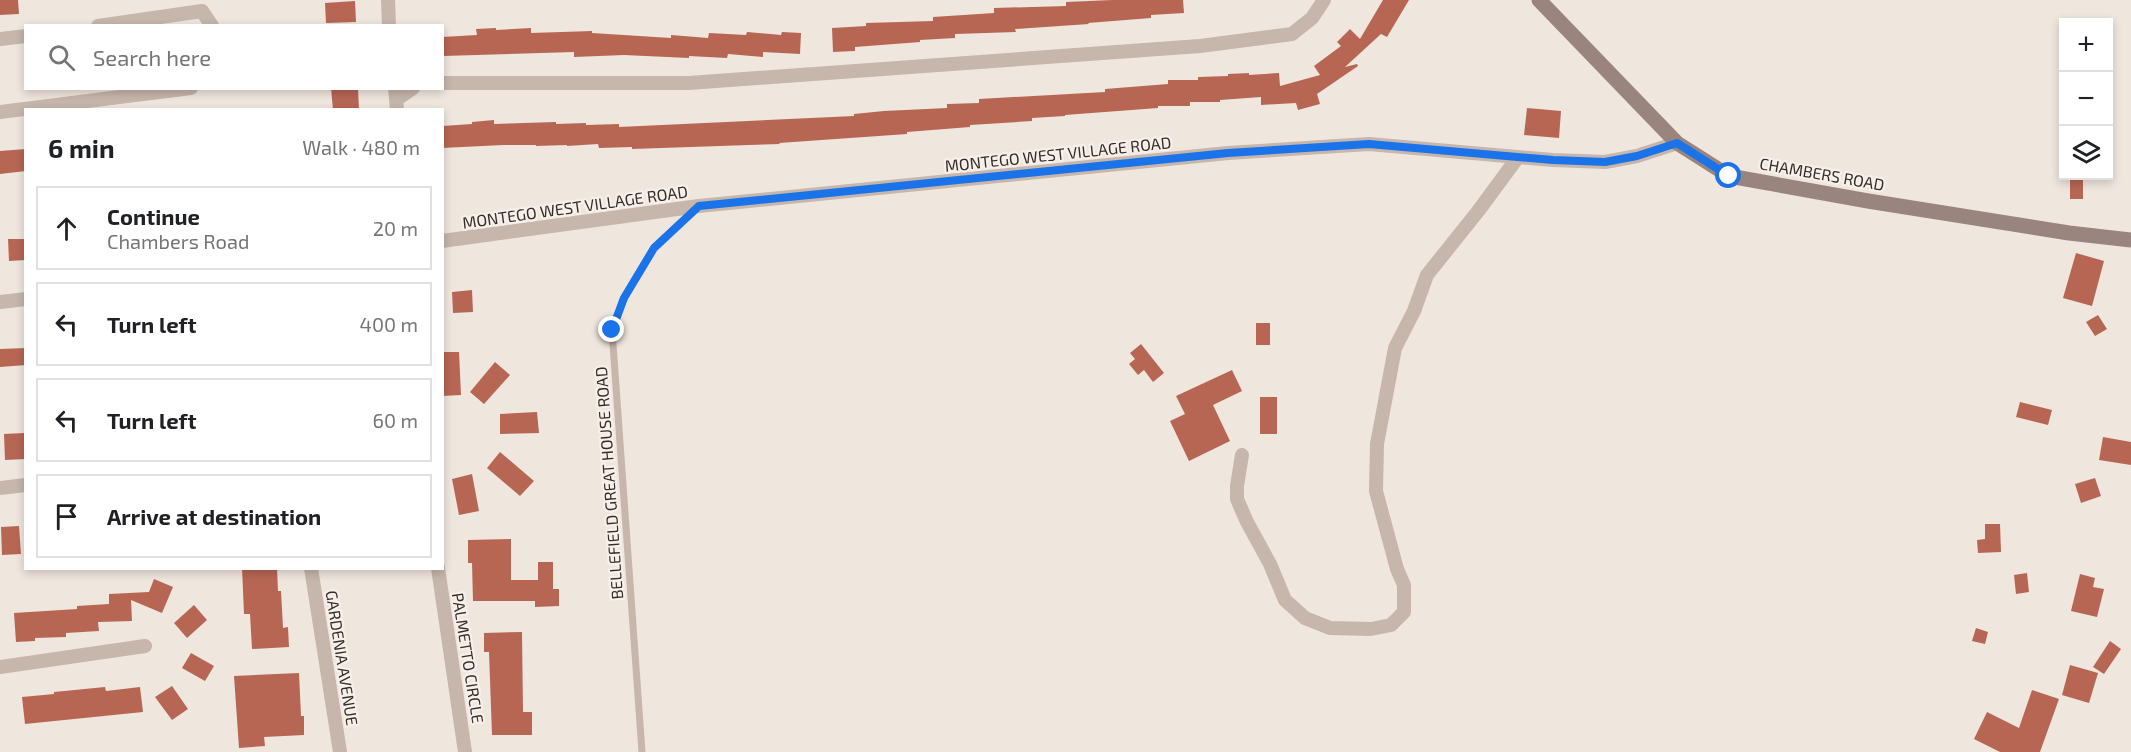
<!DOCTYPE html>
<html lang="en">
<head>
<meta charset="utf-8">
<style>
	body { margin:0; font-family:"Exo 2",sans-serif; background:#f6f6f6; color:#202124 }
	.controls { position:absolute; right:18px; top:18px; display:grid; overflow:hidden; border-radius:0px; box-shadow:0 3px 9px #0003 }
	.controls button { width:54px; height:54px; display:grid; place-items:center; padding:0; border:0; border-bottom:2px solid #e0e0e0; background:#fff; color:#202124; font:30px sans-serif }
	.stop { position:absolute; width:18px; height:18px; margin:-14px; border:4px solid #1a73e8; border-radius:50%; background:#fff }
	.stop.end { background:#1a73e8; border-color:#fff; box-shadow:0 2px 6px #0008 }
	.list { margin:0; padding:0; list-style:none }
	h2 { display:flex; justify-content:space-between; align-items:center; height:78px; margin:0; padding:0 24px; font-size:26px }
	h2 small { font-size:20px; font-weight:400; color:#757577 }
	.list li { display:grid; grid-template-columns:39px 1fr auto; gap:18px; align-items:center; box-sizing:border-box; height:84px; margin:0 12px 12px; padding:0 12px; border:2px solid #e0e0e0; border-radius:0px }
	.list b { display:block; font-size:22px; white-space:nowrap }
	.list p { margin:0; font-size:20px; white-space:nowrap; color:#757577 }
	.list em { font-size:20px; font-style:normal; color:#757577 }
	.icon { flex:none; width:33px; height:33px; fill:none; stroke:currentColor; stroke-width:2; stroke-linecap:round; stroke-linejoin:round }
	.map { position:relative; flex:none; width:2131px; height:752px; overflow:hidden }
	.search { position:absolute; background:#fff; box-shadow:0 3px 9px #0003; left:24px; top:24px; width:420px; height:66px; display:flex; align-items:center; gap:15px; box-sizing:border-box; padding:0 21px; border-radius:0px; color:#757577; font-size:22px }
	.panel { position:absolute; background:#fff; box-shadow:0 3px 9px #0003; left:24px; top:108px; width:420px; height:462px; border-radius:0px }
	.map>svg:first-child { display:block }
</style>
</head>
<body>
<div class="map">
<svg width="2131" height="752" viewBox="0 0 2131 752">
	<rect width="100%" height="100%" fill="#efe6de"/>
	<path fill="#b76654" d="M0,0H18L19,14L0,15Z
		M1112,0H1183L1184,13L1151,15V18L1088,23L1089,24L1015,29L1016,32L955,34V38L920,40V42L855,47V51L833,52L832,28L866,26V23L933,21V17L994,13V8L1066,6V2Z
		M1383,0H1409L1387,37L1381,34L1345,67L1357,64L1358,66L1317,94L1320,104L1298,110L1296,103L1261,105V97L1220,100V102H1190V106H1158V108L1065,115V116L1032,118V121L970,125V127L907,132V134L779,143L780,144L632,149V147L599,148L598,144L567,146V145L536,146V145H503L442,148V126L472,124V122L494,120V124L556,122V124L586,123V125L619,124V127L854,116V114L884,111L947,108V104L979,103V99L1105,92V89L1168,84V80H1198V77L1228,76V74L1249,73V75L1279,73L1280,86L1320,75L1314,66L1341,46L1337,42L1350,29L1360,39Z
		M355,1L356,22L326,23L325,3Z
		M496,28V30L531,28V33L592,31V33L671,38V35L708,38L709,33L746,35L747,32L781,35L782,32L801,33L800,54L763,52V57L728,54L727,58L689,56V58L624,55L574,57V52L443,56L442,37L477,35L476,29Z
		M331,88H358L359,110H333Z
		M1527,108L1561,111L1559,138L1524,135Z
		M26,149V171L0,174V151Z
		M2070,176H2083V199H2070Z
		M8,239H26V260L9,261Z
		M2076,253L2104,261L2092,306L2063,298Z
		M472,290L473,312L453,313L452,292Z
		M2098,315L2107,329L2095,336L2086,322Z
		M1256,323H1270V345H1256Z
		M1141,344L1164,373L1153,382L1144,370L1138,375L1129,364L1135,359L1130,353Z
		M26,348V365L0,367V349Z
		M442,352H459L461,395L442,396Z
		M495,362L510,375L484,404L470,392Z
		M1232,370L1242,391L1213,405L1230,441L1189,461L1170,421L1185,414L1176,396Z
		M1260,397H1277V434H1260Z
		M2020,402L2052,410L2048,425L2016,417Z
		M537,412L539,433L500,434V414Z
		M24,433L26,459L5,460L4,434Z
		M2103,437L2131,442V465L2099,460Z
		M500,452L534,481L520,496L487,468Z
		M472,474L479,511L459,515L452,479Z
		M2095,478L2101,496L2081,503L2075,484Z
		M1985,524H2000L2001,552L1978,553L1977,540L1985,539Z
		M19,526L21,554L2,555L1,527Z
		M511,539V580H538V562H553V589H559V606L535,607V601H473L472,563H468V540Z
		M242,568H277L278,591H281L283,628L288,627L289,647L252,649L250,614H244Z
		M2027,573L2029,592L2016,594L2014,575Z
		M2080,574L2095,578L2093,587L2104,589L2097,617L2071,611Z
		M154,579L173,587L162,613L131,600L132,621L98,622L99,631L66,633V637L35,638V641L16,642L14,613L77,609V606L109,604V594L149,592Z
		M194,605L207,620L187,638L174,623Z
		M1976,628L1988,632L1985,644L1972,641Z
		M522,632L523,712H532V735H492L489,652H484V633Z
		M2110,641L2121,649L2104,674L2093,667Z
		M191,653L214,666L205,681L182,668Z
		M2070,665L2098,673L2089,703L2062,695Z
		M299,673L301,716H304V735L264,737L265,746L239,748L234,676Z
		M172,686L188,709L172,720L155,697Z
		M105,687L106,691L140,687L143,712L25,724L22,697L54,694V692Z
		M2032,690L2059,699L2040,752H2000L1974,739L1987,712L2019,728Z"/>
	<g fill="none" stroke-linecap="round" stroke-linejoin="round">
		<path stroke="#c6b6ab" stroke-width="7" d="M642,752L612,330L624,298L654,248L697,208"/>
		<path stroke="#c6b6ab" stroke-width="14" d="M388,0L389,26
			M98,26L202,11L212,26
			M0,39L26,36
			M442,83H689L1200,46L1292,34L1312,18L1324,0
			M395,88L397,110
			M396,100L413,88
			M0,112L191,88
			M442,241L699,206L1228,153L1369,144L1553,160L1605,162L1637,156L1677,143
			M0,302L26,299
			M1242,455L1237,486V499L1247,522L1270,564L1285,600L1305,618L1330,628L1371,629L1391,625L1404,612V585L1397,569L1376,491L1377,444L1395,348L1414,311L1427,275L1479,210L1518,157
			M0,488L26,485
			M311,568L340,752
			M438,568L465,752
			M0,667L145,646"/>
		<path stroke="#99857d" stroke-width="15" d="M1539,0L1677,143L1729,176L1868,201L2069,233L2131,240"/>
	</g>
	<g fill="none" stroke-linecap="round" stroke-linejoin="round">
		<path stroke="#1a73e8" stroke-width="8" d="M612,330L624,298L654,248L699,206L1228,153L1369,144L1553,160L1605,162L1637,156L1677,143L1729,176"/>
	</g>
	<g text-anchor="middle" stroke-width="4.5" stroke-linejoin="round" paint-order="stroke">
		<g font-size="16" fill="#352c29" stroke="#f7f0ea">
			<text transform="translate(1058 154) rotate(-6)" y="6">MONTEGO WEST VILLAGE ROAD</text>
			<text transform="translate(1822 174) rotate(10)" y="6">CHAMBERS ROAD</text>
			<text transform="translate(575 207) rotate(-8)" y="6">MONTEGO WEST VILLAGE ROAD</text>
			<text transform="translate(609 483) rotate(-94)" y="6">BELLEFIELD GREAT HOUSE ROAD</text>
			<text transform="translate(342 658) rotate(81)" y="6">GARDENIA AVENUE</text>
			<text transform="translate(468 658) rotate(81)" y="6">PALMETTO CIRCLE</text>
		</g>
	</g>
</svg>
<div class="controls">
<button>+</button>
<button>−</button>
<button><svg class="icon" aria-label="layers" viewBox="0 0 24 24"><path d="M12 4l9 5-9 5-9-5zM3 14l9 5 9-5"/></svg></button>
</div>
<div class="stop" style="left:1729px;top:176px"></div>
<div class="stop end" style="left:612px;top:330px"></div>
<div class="search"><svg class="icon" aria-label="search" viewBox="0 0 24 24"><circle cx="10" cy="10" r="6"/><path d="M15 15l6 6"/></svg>Search here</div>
<section class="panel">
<h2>6 min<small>Walk · 480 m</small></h2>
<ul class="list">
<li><svg class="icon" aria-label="ahead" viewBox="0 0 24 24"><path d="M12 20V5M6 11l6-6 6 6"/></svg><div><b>Continue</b><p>Chambers Road</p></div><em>20 m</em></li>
<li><svg class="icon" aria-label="left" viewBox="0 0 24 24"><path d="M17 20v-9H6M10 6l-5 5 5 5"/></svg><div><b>Turn left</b></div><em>400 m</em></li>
<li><svg class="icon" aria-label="left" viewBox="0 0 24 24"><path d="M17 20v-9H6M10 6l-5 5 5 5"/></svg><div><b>Turn left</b></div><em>60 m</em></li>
<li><svg class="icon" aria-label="arrive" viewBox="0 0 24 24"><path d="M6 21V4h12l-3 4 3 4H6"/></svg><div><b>Arrive at destination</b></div></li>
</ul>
</section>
</div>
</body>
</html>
